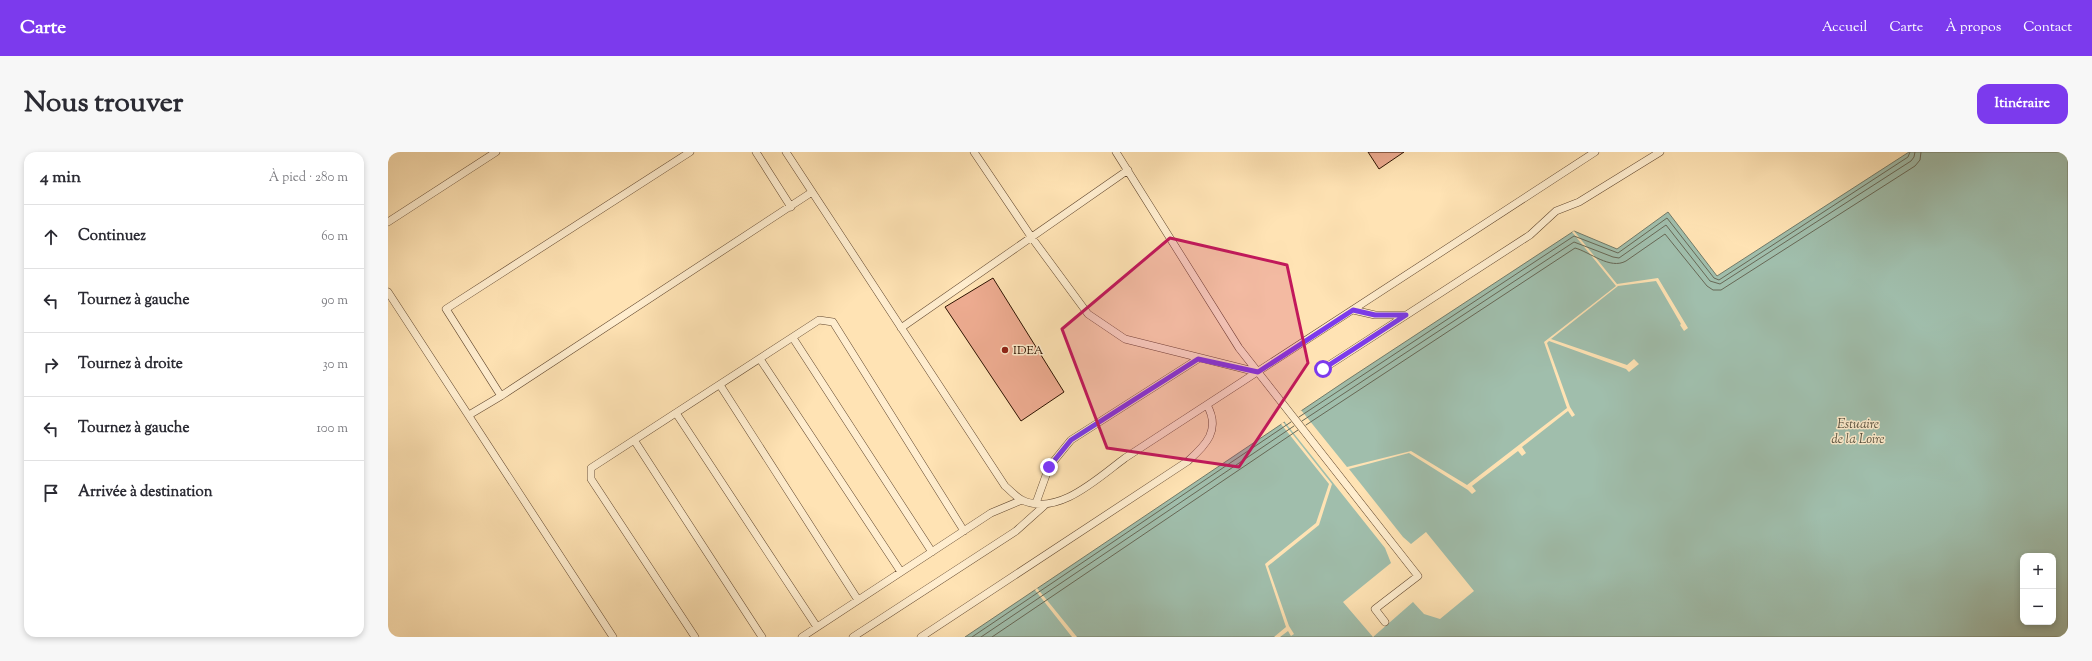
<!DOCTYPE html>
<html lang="fr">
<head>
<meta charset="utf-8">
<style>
	body { margin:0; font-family:"Sorts Mill Goudy",serif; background:#f7f7f7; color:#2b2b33 }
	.controls { position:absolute; right:12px; bottom:12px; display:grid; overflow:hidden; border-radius:8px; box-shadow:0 2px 6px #0003 }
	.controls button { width:36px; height:36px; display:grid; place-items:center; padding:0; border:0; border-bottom:1px solid #e1e1e2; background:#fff; color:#2b2b33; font:20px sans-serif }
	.stop { position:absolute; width:12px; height:12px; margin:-9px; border:3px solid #7c3aed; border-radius:50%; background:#fff }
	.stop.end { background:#7c3aed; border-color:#fff; box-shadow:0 1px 4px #0008 }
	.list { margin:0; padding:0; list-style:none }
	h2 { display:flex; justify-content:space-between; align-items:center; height:52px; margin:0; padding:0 16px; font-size:17px }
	h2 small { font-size:13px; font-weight:400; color:#7c7c81 }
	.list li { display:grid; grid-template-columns:26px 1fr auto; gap:12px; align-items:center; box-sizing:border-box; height:64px; padding:0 16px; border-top:1px solid #e1e1e2 }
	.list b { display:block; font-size:15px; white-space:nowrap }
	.list em { font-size:13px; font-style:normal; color:#7c7c81 }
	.icon { flex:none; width:22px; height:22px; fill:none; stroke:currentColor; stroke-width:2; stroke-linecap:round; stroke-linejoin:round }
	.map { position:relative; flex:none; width:1680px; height:485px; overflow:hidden; border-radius:12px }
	header { display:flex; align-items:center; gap:24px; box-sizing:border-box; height:56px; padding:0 20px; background:#7c3aed; color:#fff }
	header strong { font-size:19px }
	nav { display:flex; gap:22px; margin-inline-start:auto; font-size:14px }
	.intro { display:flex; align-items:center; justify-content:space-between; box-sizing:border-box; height:96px; padding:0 24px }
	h1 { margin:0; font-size:28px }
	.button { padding:10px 18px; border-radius:12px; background:#7c3aed; color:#fff; font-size:14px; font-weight:700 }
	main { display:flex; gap:24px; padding:0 24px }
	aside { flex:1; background:#fff; border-radius:12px; box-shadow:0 2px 6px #0003 }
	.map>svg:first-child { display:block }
</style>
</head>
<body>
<header>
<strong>Carte</strong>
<nav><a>Accueil</a><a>Carte</a><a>À propos</a><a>Contact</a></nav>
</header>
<div class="intro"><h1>Nous trouver</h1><a class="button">Itinéraire</a></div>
<main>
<aside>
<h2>4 min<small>À pied · 280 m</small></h2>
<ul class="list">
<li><svg class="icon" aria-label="ahead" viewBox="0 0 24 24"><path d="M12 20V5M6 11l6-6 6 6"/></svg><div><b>Continuez</b></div><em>60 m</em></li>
<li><svg class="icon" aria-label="left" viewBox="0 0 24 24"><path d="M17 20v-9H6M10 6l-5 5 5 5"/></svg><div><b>Tournez à gauche</b></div><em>90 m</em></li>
<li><svg class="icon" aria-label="right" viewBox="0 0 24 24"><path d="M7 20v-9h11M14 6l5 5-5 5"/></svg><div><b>Tournez à droite</b></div><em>30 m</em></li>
<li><svg class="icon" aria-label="left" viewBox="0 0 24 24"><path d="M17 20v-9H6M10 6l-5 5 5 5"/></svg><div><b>Tournez à gauche</b></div><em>100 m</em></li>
<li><svg class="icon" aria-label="arrive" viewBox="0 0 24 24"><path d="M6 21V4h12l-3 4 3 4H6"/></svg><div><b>Arrivée à destination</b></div></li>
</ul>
</aside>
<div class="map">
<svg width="1680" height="485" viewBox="0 0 1680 485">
	<rect width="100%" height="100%" fill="#ffe3b4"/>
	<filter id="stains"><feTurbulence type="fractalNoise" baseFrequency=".005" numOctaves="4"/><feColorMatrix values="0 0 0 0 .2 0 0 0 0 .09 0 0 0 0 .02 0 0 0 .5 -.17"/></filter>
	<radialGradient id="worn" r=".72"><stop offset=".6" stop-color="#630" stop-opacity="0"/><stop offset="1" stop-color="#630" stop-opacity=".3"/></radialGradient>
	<path fill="#a0beac" stroke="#727a68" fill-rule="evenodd" d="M1521,0H1680V485H577L959,228L1186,79L1229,97L1280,60L1329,124ZM1635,404H1665V470H1635Z"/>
	<path fill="#ffe3b4" d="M1186,79L1229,132L1270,126L1300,176L1296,179L1292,173L1293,172L1268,129L1230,134L1163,187L1239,213L1246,207L1251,212L1241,220L1238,217L1161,189L1159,191L1182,255L1187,263L1184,265L1180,259L1134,295L1138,301L1134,304L1130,299L1084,334L1088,339L1084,342L1080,338L1021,301L961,317L1015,385L1023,392L1038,380L1086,439L1052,467L1036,462L1025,450L985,485L955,450L1003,411L997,396L896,269L913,258L959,315L1023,299L1079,333L1179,256L1156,190L1228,134L1184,80Z
		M895,270L944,332L931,373L880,414L901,474L906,482L903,484L900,479L892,485H886L898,475L877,412L928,371L941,332L893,272Z
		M649,436L689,485H684L647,438Z"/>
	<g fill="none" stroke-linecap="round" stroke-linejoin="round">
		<path stroke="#676856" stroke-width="1" d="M911,265L1186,84L1230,101L1279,66L1326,126L1331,128L1520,5L1522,0
			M914,269L1186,90L1225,105L1231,106L1278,73L1322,129L1332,132L1523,9L1526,5L1527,0
			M918,273L1187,96C1202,100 1222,118 1238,109L1277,82L1319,134L1325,138H1333L1527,14L1532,8L1533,0
			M584,485L903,270
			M593,485L906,274
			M604,485L910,278"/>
	</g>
	<path fill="#edab90" stroke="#2e1301" d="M980,0H1016L991,17Z
		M605,126L676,240L633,269L557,155Z"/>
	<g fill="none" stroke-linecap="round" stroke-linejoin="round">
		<defs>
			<path id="lane" d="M302,0L58,157L113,244L424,40
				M368,0L403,55
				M398,0L617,334C622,338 628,345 634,348C670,365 710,326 737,306L1207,0
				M586,0L644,86L700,162L737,187L869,220
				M728,0L851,196L1030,424L987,457L997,470
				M0,70L108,0
				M0,140L225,485
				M965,158L987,163H1018
				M513,176L740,18
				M405,186L544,400
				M372,207L513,420
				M935,217L1142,83L1168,59L1191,50L1272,0
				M332,233L470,448
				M288,261L429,475
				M81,263L113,244
				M246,288L374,485
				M648,351L661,315L683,288L810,207
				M307,485L203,327V316L431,168L445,170L576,379
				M414,485L603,361L634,348
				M465,485L628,379L657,353
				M533,485L800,309C818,293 833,278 819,253"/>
		</defs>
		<use href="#lane" stroke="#62472e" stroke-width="8"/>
		<use href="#lane" stroke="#ffedce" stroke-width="7"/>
	</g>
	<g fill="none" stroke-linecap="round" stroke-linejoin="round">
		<path stroke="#7c3aed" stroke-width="5" d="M661,315L683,288L810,207L870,220L965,158L987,163H1018L935,217"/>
	</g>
	<path fill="#c2185b" fill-opacity="0.2" stroke="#c2185b" stroke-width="3" stroke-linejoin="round" d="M782,86L899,113L920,211L851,315L719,296L674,177Z"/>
	<circle fill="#8f2418" stroke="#ffedce" stroke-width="1.5" cx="617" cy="198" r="4"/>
	<g text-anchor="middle" stroke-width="3" stroke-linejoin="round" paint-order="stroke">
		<g font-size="12" fill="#2e1301" stroke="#ffedce" text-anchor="start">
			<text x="625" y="202">IDEA</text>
		</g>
		<g font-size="13" font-style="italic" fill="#564f3d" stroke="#ffedce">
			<text x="1470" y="276">Estuaire<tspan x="1470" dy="15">de la Loire</tspan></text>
		</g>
	</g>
	<rect width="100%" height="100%" filter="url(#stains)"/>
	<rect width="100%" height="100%" fill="url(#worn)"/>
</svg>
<div class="controls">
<button>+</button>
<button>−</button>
</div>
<div class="stop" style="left:935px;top:217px"></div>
<div class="stop end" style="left:661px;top:315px"></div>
</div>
</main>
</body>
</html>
